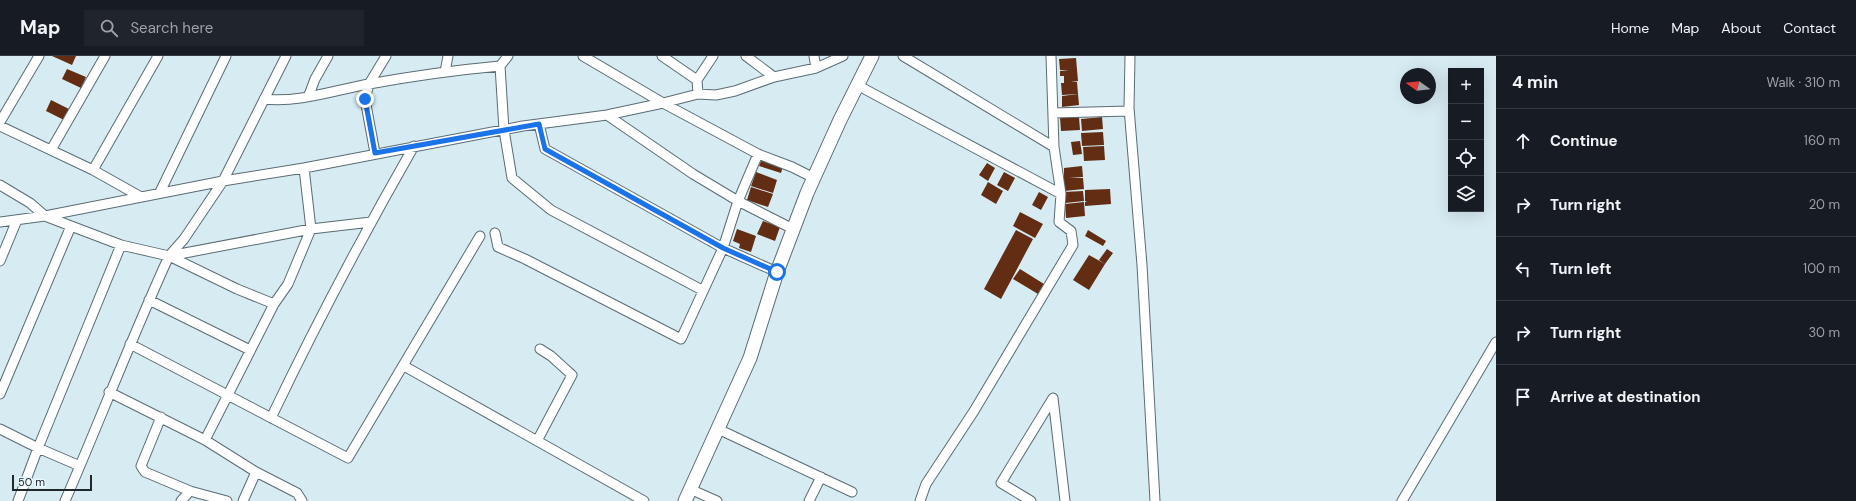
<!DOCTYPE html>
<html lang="en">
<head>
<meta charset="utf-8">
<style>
	body { margin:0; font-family:"DM Sans",sans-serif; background:#20242c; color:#f1f3f6 }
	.controls { position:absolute; right:12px; top:12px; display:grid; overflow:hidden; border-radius:0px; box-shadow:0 4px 16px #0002 }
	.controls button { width:36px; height:36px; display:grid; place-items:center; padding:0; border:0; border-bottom:1px solid #363941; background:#171b24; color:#f1f3f6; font:20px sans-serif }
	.compass { position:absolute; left:1400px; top:12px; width:36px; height:36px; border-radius:50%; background:#171b24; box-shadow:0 4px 16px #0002; rotate:285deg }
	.scale { position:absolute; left:12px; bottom:10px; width:80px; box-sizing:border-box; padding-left:4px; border:2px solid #21282b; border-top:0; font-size:11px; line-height:14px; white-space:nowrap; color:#21282b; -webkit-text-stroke:3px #e7f7fe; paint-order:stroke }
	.stop { position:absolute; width:12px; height:12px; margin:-9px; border:3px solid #1a73e8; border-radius:50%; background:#fff }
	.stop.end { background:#1a73e8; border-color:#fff; box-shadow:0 1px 4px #0008 }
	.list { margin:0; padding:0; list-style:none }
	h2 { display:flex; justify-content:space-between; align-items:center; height:52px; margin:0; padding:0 16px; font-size:17px }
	h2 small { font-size:13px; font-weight:400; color:#9ea1a6 }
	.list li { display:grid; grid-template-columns:26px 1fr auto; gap:12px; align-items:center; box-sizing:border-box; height:64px; padding:0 16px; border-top:1px solid #363941 }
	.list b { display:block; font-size:15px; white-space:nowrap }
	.list em { font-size:13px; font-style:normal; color:#9ea1a6 }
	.icon { flex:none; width:22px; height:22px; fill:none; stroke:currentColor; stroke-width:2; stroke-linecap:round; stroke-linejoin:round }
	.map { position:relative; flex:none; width:1496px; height:445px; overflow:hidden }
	header { display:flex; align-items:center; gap:24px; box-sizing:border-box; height:56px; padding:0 20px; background:#171b24; border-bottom:1px solid #363941 }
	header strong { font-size:19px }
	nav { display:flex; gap:22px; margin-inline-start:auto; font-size:14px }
	.search { width:280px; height:36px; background:#20242c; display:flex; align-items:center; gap:10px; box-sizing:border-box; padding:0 14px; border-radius:0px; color:#9ea1a6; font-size:15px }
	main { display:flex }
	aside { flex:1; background:#171b24 }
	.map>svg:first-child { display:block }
</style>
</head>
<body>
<header>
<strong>Map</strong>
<div class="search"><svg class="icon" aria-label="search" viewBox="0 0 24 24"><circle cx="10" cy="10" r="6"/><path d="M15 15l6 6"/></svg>Search here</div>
<nav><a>Home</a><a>Map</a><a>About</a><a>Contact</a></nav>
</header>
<main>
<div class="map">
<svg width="1496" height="445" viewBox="0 0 1496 445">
	<rect width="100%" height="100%" fill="#d7ebf3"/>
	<path fill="#622d13" d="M52,0H76L72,9Z
		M1076,2L1078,25L1071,26H1077L1078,38L1062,39L1061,27H1064V20H1060V15L1069,14H1060L1059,3Z
		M67,13L86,21L81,32L62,23Z
		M1078,38L1079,49L1062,51V40Z
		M51,44L69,53L64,64L46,55Z
		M1079,61L1080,74L1061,75L1060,62Z
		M1102,61L1103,73L1082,75L1081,63Z
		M1103,76L1104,89L1082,90L1081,77Z
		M1080,85L1082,98L1073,99L1071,86Z
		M1104,90L1105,104L1084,105L1083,91Z
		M762,103L783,110L781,117L759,110Z
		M987,107L995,112L988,125L979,119Z
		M1082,110L1083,121L1069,122H1083L1084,133L1064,135V112Z
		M756,116L777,124L773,137L751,130Z
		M1004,116L1015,122L1008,135L997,129Z
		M988,126L1003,135L996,148L981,139Z
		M751,131L773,138L768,151L747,144Z
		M1110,133L1111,148L1085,150V146H1087L1085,145V134Z
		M1083,135L1084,145L1065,147L1064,136Z
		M1039,136L1048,141L1041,154L1032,149Z
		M1084,146L1085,160L1066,162L1065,148Z
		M1020,156L1043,168L1035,182L1013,170Z
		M763,165L780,171L775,185L757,178Z
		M737,173L756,180L751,196L739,192L740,188L733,185Z
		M1016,174L1033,183L1001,243L984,233Z
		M1088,174L1106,185L1103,190L1085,180Z
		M1107,193L1113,197L1105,208L1099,204Z
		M1089,199L1105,208L1089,234L1073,224Z
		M1020,213L1044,228L1038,238L1013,223Z"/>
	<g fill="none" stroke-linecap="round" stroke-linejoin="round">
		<defs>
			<path id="street" d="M508,0L500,10L504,74L512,122L551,154L702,234
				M583,0L663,47L698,38L716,39L735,35L774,21L816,12L843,0
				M662,0L697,24
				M746,0L774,21
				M814,0L816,12
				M1051,0L1054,91
				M1130,0L1129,52L1142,209L1155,445
				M445,16L448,0
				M857,29L1061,138L1054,91L903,0
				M698,38L697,24L713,0
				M309,39L315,23L328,0
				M264,43C299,47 335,34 369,28C413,20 456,14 500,10
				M1053,57L1129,55
				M607,59L693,118L738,145L793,173
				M0,66L39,0
				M539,68L545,93L723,192L777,216
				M0,70L93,114L141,141
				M51,94L105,0
				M375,97L365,43L369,28L386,0
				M93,114L158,0
				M0,129L30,147L45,160L0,166
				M160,136L226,0
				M495,177L498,191L525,203L681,283L723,192L738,145L758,98
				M169,200L184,183L223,125L304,112L523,70L607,59L663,47L758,98L792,111L814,122
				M169,200L311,173L371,166
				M169,200L237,233L274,248
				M0,205L17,164
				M149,244L250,294
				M130,288L348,402L480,180
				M404,310L644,445
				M109,336L205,384L256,416L297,437L302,445
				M0,338L71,170L45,160L223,125L286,0
				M161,361L141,410L145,416L190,435
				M271,362C315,270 363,179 414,90
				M0,373L38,392L80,410
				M718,373L852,436
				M205,384L274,248L288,228L311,173L304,112
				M537,385L572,319L551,300L540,293
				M690,433L717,445
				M18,445L38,392L121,189
				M65,445C100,364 132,281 169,200L121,189L71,170
				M181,445L190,435L227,445
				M243,445L256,416
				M809,445L821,421
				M920,445L926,428L974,355L1073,189L1071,175L1059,166L1061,138
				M1031,445L1001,427L1053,342L1065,445
				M1402,445L1496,286"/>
			<path id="secondary" d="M685,445L750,302L777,216L807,137L840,64L872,0"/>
		</defs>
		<use href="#street" stroke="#5a6c73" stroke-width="11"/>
		<use href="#secondary" stroke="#5a6c73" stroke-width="15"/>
		<use href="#street" stroke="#fff" stroke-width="9"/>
		<use href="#secondary" stroke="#fff" stroke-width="13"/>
	</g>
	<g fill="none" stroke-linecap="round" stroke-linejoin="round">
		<path stroke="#1a73e8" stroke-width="5" d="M365,43L375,97L539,68L545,93L723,192L777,216"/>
	</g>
</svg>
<div class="controls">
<button>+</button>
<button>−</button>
<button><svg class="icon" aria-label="locate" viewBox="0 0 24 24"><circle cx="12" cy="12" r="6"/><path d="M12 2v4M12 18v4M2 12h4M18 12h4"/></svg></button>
<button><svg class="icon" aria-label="layers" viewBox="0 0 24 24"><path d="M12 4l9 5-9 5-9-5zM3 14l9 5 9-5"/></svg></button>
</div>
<svg class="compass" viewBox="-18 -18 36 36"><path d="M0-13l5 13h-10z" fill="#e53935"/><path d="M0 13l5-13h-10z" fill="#9ea1a6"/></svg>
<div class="scale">50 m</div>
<div class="stop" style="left:777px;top:216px"></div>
<div class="stop end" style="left:365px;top:43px"></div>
</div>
<aside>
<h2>4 min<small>Walk · 310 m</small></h2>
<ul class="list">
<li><svg class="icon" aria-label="ahead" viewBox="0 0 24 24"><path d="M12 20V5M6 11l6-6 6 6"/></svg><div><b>Continue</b></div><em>160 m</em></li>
<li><svg class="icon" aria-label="right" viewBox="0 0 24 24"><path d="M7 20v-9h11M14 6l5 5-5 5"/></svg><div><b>Turn right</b></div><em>20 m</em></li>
<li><svg class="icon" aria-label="left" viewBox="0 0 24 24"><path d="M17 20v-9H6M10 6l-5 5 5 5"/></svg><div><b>Turn left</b></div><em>100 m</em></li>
<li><svg class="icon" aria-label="right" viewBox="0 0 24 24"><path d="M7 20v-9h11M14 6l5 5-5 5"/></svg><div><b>Turn right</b></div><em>30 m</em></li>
<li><svg class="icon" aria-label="arrive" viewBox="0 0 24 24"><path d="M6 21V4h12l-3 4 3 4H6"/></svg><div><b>Arrive at destination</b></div></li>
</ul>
</aside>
</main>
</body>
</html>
